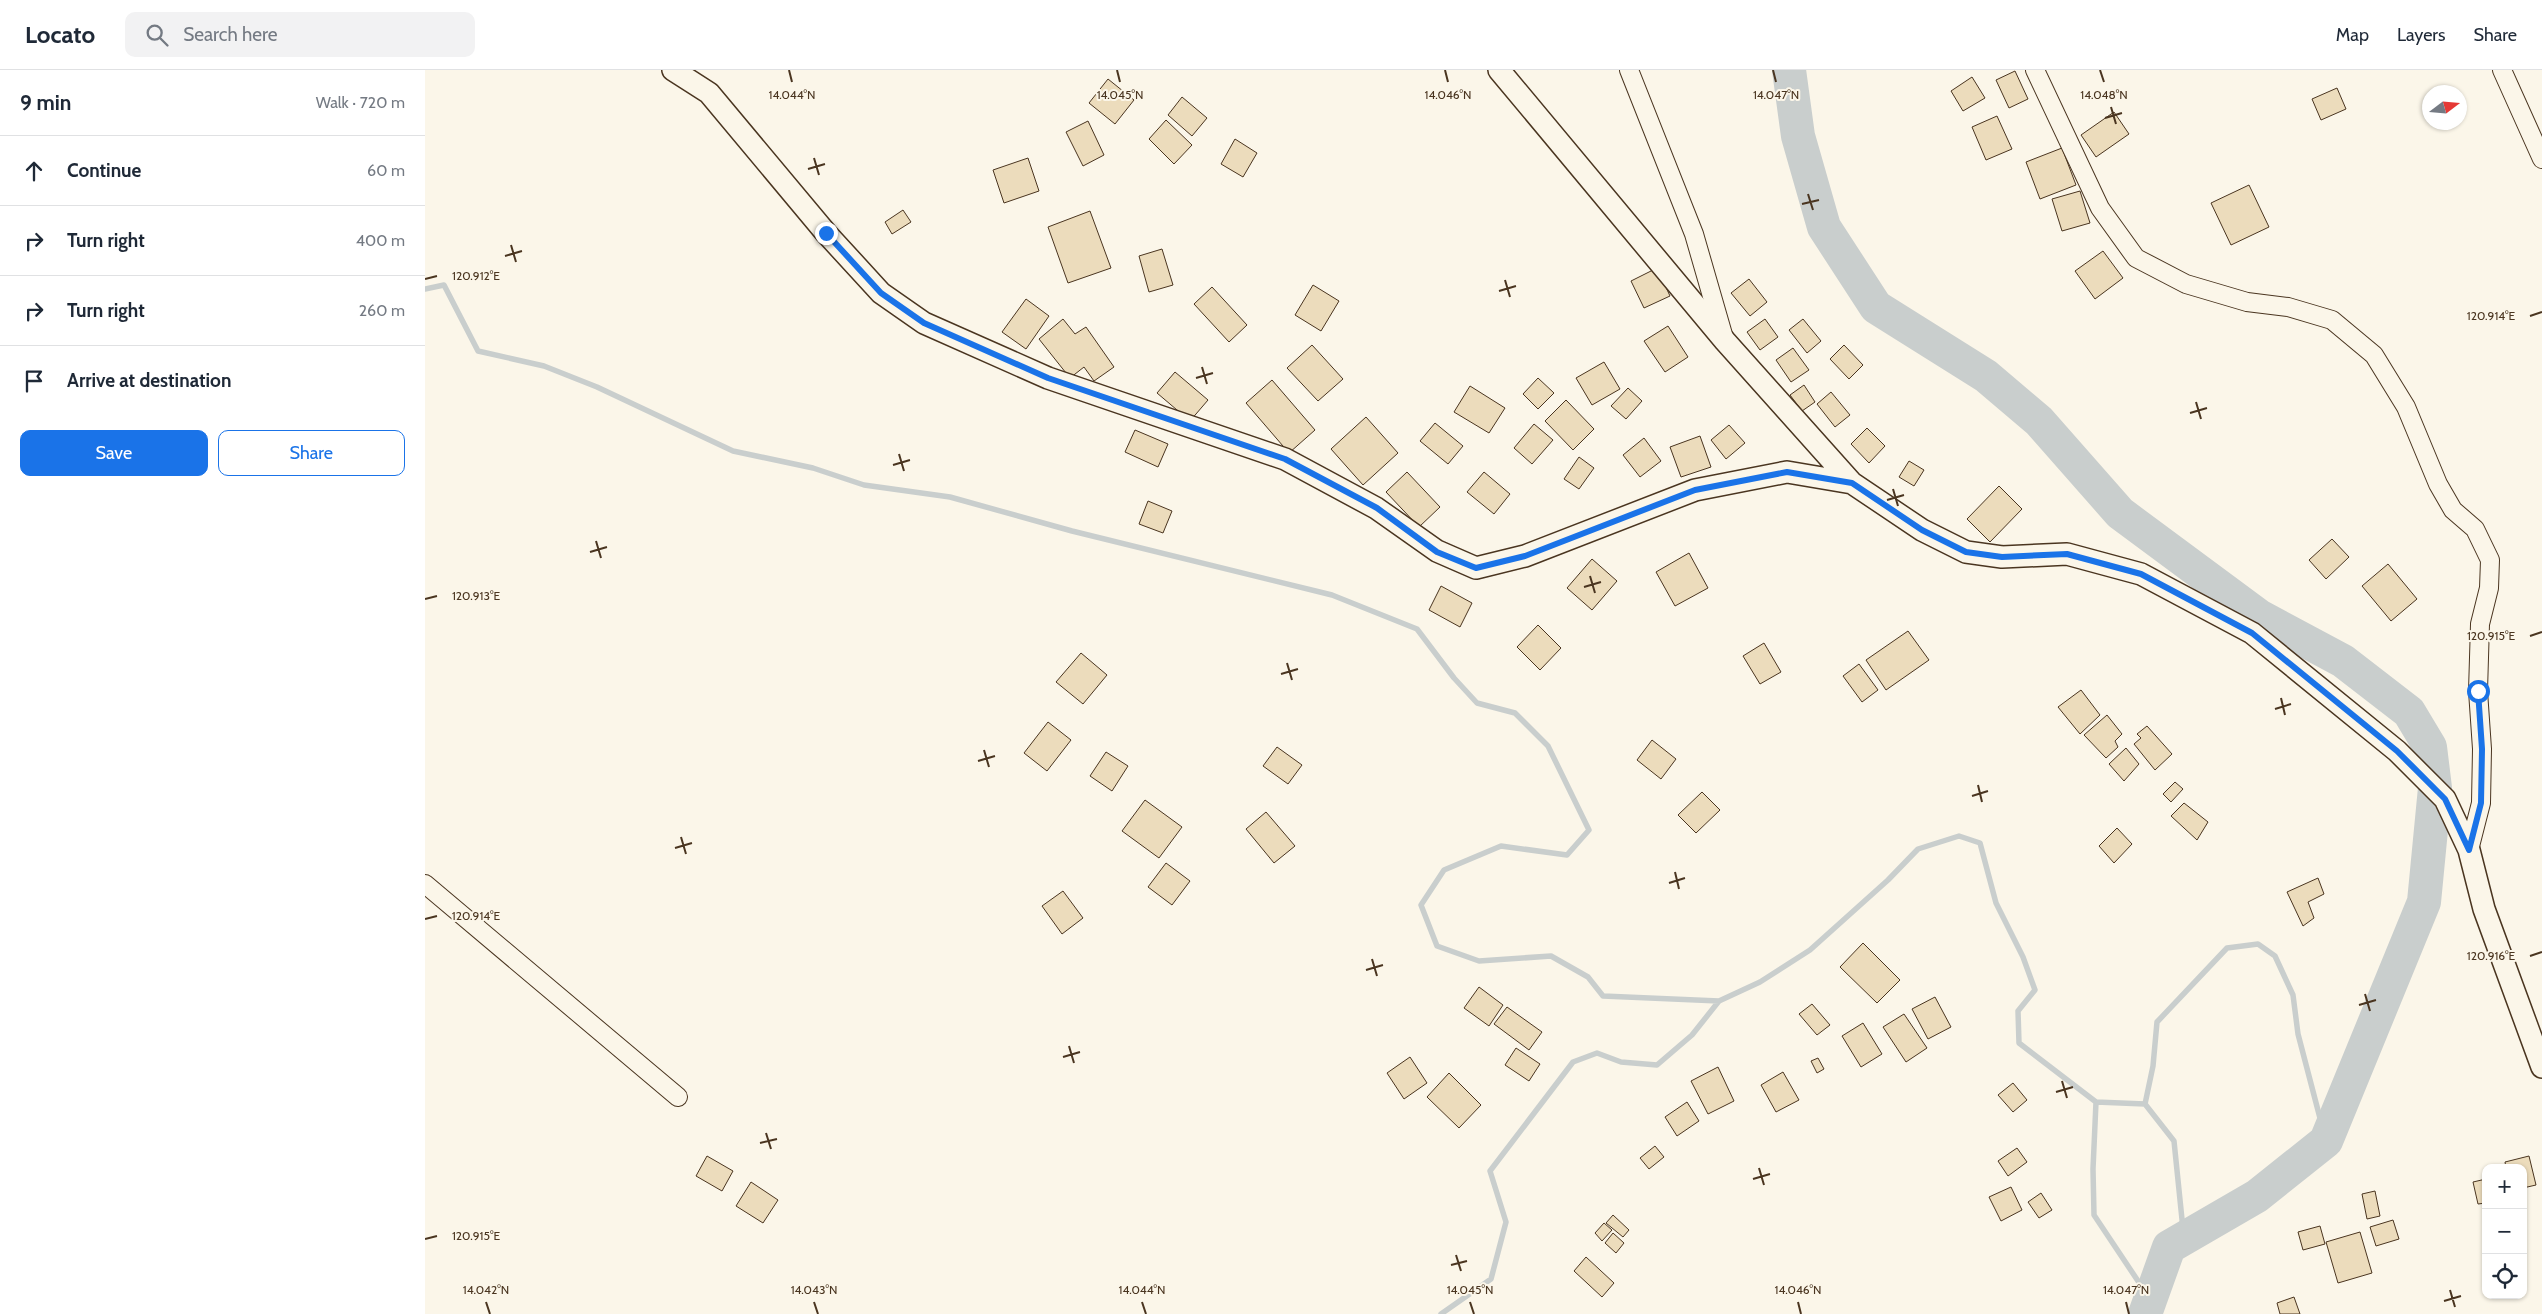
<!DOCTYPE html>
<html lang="en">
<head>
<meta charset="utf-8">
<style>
	body { margin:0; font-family:Cabin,sans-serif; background:#f2f2f3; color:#1f2937 }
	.controls { position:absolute; right:15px; bottom:15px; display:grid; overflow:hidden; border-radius:10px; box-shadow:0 1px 4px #0004 }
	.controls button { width:45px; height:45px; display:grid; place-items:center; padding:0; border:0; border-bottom:1px solid #e0e1e3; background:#fff; color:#1f2937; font:25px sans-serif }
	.compass { position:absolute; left:1997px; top:15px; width:45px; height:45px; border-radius:50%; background:#fff; box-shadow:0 1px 4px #0004; rotate:74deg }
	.stop { position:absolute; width:15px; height:15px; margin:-11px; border:4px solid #1a73e8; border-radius:50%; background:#fff }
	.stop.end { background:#1a73e8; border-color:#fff; box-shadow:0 1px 5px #0008 }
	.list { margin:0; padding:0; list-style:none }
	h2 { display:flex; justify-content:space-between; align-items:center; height:65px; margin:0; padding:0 20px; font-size:21px }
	h2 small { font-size:16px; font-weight:400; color:#747a83 }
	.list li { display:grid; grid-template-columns:32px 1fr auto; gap:15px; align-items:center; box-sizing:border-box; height:70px; padding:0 20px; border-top:1px solid #e0e1e3 }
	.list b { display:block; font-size:19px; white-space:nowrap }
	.list em { font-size:16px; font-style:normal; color:#747a83 }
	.actions { display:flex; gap:10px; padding:15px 20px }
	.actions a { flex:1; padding:11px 0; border:1px solid #1a73e8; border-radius:10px; text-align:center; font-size:18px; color:#1a73e8 }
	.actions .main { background:#1a73e8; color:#fff }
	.icon { flex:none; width:28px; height:28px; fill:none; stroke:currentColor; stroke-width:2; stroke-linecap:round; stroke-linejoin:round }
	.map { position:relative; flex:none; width:2117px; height:1244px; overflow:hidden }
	header { display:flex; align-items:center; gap:30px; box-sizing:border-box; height:70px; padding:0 25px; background:#fff; border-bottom:1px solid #e0e1e3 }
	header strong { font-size:24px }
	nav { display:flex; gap:28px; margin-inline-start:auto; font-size:18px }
	.search { width:350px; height:45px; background:#f2f2f3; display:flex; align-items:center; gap:12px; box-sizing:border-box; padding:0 18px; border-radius:10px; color:#747a83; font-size:19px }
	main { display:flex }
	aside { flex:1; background:#fff }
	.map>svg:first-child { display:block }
</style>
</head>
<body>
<header>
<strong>Locato</strong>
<div class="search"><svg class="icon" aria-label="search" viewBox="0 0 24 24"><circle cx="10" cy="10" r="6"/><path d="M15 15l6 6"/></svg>Search here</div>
<nav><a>Map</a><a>Layers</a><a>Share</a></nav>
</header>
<main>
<aside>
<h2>9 min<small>Walk · 720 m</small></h2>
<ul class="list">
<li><svg class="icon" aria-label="ahead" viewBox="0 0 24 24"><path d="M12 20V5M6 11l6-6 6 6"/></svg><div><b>Continue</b></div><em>60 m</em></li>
<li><svg class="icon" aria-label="right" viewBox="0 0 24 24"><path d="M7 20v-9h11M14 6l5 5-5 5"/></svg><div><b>Turn right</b></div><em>400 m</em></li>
<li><svg class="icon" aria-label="right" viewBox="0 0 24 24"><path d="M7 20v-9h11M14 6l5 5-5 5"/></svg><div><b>Turn right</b></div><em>260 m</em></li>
<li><svg class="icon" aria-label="arrive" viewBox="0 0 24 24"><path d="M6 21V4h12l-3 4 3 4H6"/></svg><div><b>Arrive at destination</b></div></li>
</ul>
<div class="actions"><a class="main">Save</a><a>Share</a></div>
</aside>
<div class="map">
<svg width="2117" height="1244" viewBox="0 0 2117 1244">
	<rect width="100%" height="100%" fill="#fbf6e9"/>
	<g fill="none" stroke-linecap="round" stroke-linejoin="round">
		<path stroke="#c9cecd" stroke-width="5.5" d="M0,219L19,215L53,281L119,296L172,317L308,381L388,398L439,415L525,427L647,461L907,525L992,559L1029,608L1052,633L1090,643L1123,676L1164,760L1142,785L1076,776L1019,800L996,835L1012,876L1054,891L1126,886L1163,907L1178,926L1294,931
			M1671,1032L1720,1034L1749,1071L1759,1169
			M1720,1034L1728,996L1732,952L1802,878L1833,874L1850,886L1868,925L1873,964L1901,1071
			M1016,1244L1066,1209L1081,1152L1065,1101L1148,992L1172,983L1196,992L1232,995L1267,965L1294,931L1335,912L1385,880L1463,810L1493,779L1534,766L1555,773L1571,833L1598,887L1610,920L1593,941L1594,973L1671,1032L1668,1099L1669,1145L1725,1229"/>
		<path stroke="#c9cecd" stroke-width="34" d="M1364,0L1373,66L1399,157L1451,237L1561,306L1614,351L1695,443L1834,546L1918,591L1984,642L2005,677L2010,718L1999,832L1901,1071L1832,1126L1744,1177L1720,1244"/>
	</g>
	<path fill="#ecdcbc" stroke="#4a3520" d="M1590,1L1603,29L1584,38L1571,10Z
		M1547,7L1560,28L1538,41L1526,21Z
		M683,9L709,30L690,54L664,33Z
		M1912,18L1921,39L1896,50L1887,29Z
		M757,27L782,48L767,66L743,45Z
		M1689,42L1704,64L1671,87L1656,65Z
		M1572,46L1587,79L1561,90L1547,57Z
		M741,50L767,75L749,94L724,69Z
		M663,51L679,85L658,96L641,62Z
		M810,69L832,83L818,107L796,94Z
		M1637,78L1651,115L1615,129L1601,92Z
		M603,88L614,121L579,133L568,100Z
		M1824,115L1844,157L1806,175L1786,133Z
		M1655,121L1665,153L1637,161L1627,129Z
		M478,140L486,152L467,164L460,152Z
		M665,141L686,198L643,213L623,157Z
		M737,179L748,215L724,222L714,186Z
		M1678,181L1698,208L1670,229L1650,201Z
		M1232,198L1245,226L1219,238L1206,211Z
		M1324,209L1342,232L1325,246L1306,223Z
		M888,215L914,231L896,261L870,245Z
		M787,217L822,255L804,272L769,234Z
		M601,229L624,246L601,279L577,262Z
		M638,249L650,264L661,257L689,297L669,311L659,297L645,308L614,269Z
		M1340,249L1353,267L1335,280L1322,262Z
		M1378,249L1396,271L1382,283L1364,260Z
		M1243,256L1263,287L1240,302L1219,271Z
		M887,275L918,309L893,331L862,298Z
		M1419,275L1438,295L1424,309L1405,289Z
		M1368,278L1384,300L1366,312L1351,290Z
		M1179,292L1195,319L1167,335L1151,308Z
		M750,302L783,330L765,351L732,323Z
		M1113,308L1129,323L1113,339L1098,324Z
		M847,310L890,360L864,383L821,333Z
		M1379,315L1390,332L1377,341L1365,325Z
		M1045,316L1080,338L1064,363L1029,342Z
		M1203,318L1217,331L1201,349L1186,336Z
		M1406,322L1425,345L1410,357L1392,334Z
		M1141,330L1169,359L1148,380L1120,351Z
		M941,347L973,383L938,415L906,379Z
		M1010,353L1038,376L1023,394L995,371Z
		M1109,354L1128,370L1107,394L1089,378Z
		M1304,355L1320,373L1301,389L1286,370Z
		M1442,358L1460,376L1444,393L1426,374Z
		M710,360L743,374L733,397L700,382Z
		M1275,366L1286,397L1256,407L1245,377Z
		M1219,368L1236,391L1215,407L1198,385Z
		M1154,387L1169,398L1154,419L1139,409Z
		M1484,391L1499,400L1489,416L1474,407Z
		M982,402L1015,437L994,457L961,422Z
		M1059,402L1085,424L1069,444L1042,422Z
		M1574,416L1597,439L1565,472L1542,449Z
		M723,431L747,441L738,463L714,454Z
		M1907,469L1924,487L1901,509L1884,490Z
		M1264,483L1283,518L1250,536L1231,502Z
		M1167,489L1192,511L1167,540L1142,518Z
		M1963,494L1992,529L1966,551L1937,516Z
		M1016,516L1047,533L1035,557L1004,540Z
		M1113,555L1136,578L1115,600L1092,577Z
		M1483,561L1504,590L1461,620L1441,590Z
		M1339,573L1356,602L1335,614L1318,586Z
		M656,583L682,605L658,634L631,612Z
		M1434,594L1453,620L1437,632L1418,606Z
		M1656,620L1675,645L1655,664L1633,637Z
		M1682,645L1697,664L1690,671L1693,677L1681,688L1659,665Z
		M623,652L646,670L622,701L599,683Z
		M1722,656L1747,684L1730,700L1709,674L1716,668L1712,664Z
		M1227,670L1251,689L1236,709L1212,690Z
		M852,677L877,695L863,714L838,696Z
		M1701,678L1714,694L1699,711L1684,694Z
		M681,682L703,696L687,721L665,706Z
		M1750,712L1758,719L1746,732L1738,724Z
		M1277,722L1295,740L1271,763L1253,745Z
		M720,730L757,757L734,788L697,761Z
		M1759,733L1783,752L1772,770L1746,746Z
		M841,742L870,776L849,793L821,759Z
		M1692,758L1707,774L1689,793L1674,776Z
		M741,793L765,811L747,835L723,817Z
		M1893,808L1899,824L1883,832L1889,848L1878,856L1862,822Z
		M638,821L658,848L637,864L617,836Z
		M1438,873L1475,910L1452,933L1415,897Z
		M1054,917L1078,935L1064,956L1039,938Z
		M1510,927L1526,957L1503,969L1487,939Z
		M1387,934L1405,955L1392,965L1374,944Z
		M1082,937L1117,962L1104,980L1069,954Z
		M1479,944L1502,978L1481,992L1458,957Z
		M1438,953L1457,984L1436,997L1417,966Z
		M1091,978L1115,994L1104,1011L1080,995Z
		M985,987L1002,1013L979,1029L962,1003Z
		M1393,988L1399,999L1392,1003L1386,991Z
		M1293,997L1309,1031L1283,1044L1266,1011Z
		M1358,1002L1374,1030L1351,1042L1336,1015Z
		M1024,1003L1056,1035L1034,1058L1002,1027Z
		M1588,1013L1602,1030L1588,1042L1573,1025Z
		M1262,1032L1274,1051L1252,1066L1240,1047Z
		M1230,1076L1239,1087L1224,1099L1215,1088Z
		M1592,1078L1602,1092L1583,1106L1573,1091Z
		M282,1086L308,1101L297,1121L271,1106Z
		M2104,1086L2111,1115L2098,1118V1098H2081L2080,1092Z
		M2061,1109V1133L2053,1134L2048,1112Z
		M326,1112L353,1130L338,1153L311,1136Z
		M1586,1117L1597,1140L1576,1151L1564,1127Z
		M1950,1121L1955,1146L1942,1149L1937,1124Z
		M1616,1123L1627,1140L1614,1148L1603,1132Z
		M1188,1145L1204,1160L1198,1167L1181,1153Z
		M1968,1150L1974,1169L1951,1176L1945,1157Z
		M1179,1153L1187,1160L1177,1171L1170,1163Z
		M1895,1156L1900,1174L1878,1180L1873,1162Z
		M1935,1162L1947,1203L1913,1213L1901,1172Z
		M1188,1163L1199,1173L1191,1183L1180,1173Z
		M1161,1187L1189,1213L1177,1227L1149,1201Z
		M1869,1227L1875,1244H1855L1852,1233Z"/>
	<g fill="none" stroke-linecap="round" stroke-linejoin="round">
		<defs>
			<path id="minor" d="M1204,0L1269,164L1299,268
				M1610,0L1675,138L1711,188L1761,214L1822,232L1863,237L1907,250L1949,285L1981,337L2013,414L2028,440L2050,459L2065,490L2064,518L2055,554L2053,621L2057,679L2056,733L2044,780
				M2077,0L2117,89
				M0,814L253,1027"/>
			<path id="tertiary" d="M248,0L284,23L401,163L456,223L499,253L623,308L860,389L951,438L1012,481L1051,498L1100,486L1270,420L1362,402L1427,413
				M1074,0L1300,271L1427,413L1497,460L1541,482L1577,487L1642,484L1716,504L1827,563L1972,681L2020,729L2044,780L2059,839L2117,997"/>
		</defs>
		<use href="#minor" stroke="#4a3520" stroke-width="20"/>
		<use href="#tertiary" stroke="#4a3520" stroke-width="24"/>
		<use href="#minor" stroke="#fbf6e9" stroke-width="18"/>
		<use href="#tertiary" stroke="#fbf6e9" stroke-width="21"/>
	</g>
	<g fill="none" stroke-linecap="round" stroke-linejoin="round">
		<path stroke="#1a73e8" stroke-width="6" d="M401,163L456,223L499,253L623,308L860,389L952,438L1012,482L1051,498L1100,486L1270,420L1362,402L1427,413L1497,460L1541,482L1577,487L1642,484L1716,504L1827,563L1972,681L2020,729L2044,780L2056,733L2057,679L2053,621"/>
	</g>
	<path fill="none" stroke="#4a3520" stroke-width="2" d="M364,0L367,12M692,0L695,12M1020,0L1023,12M1348,0L1351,12M1675,0L1679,12M1686,37L1691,54M1680,48L1697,43M389,88L394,105M383,99L400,94M1383,124L1388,140M1377,134L1394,130M86,175L91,192M80,186L97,181M0,209L12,206M1080,210L1085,227M1074,221L1091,216M2105,246L2117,242M777,297L782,314M771,308L788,303M1771,332L1776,349M1765,343L1782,338M474,384L479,401M468,395L485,390M1468,419L1473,436M1462,430L1479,425M171,471L176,488M165,482L182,477M1165,506L1170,523M1159,517L1176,512M0,529L12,526M2105,566L2117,562M862,593L867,610M856,604L873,599M1856,628L1860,645M1850,639L1866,634M559,680L564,697M553,691L570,686M1553,715L1557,732M1547,726L1563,721M256,767L261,784M250,778L267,773M1250,802L1254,819M1244,813L1260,808M0,849L12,846M2105,886L2117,882M947,889L952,906M941,900L958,895M1940,924L1945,941M1934,935L1951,930M644,976L649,993M638,987L655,982M1637,1011L1642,1028M1631,1022L1648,1017M341,1063L346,1079M335,1073L352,1069M1334,1098L1339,1115M1328,1109L1345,1104M0,1169L12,1166M1031,1185L1036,1201M1026,1195L1042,1191M2025,1220L2030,1237M2019,1231L2036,1226M61,1232L65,1244M389,1232L393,1244M717,1232L721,1244M1045,1232L1049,1244M1373,1232L1376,1244M1701,1232L1704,1244"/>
	<g font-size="12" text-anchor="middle" fill="#4a3520" stroke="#fbf6e9" stroke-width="4" stroke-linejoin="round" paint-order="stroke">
		<text x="367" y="29">14.044°N</text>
		<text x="695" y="29">14.045°N</text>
		<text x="1023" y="29">14.046°N</text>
		<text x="1351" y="29">14.047°N</text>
		<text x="1679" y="29">14.048°N</text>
		<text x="51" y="210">120.912°E</text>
		<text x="2066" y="250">120.914°E</text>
		<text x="51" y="530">120.913°E</text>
		<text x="2066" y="570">120.915°E</text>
		<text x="51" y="850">120.914°E</text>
		<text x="2066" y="890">120.916°E</text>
		<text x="51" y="1170">120.915°E</text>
		<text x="61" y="1224">14.042°N</text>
		<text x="389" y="1224">14.043°N</text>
		<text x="717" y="1224">14.044°N</text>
		<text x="1045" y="1224">14.045°N</text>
		<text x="1373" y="1224">14.046°N</text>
		<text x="1701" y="1224">14.047°N</text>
	</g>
</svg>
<div class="controls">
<button>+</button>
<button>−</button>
<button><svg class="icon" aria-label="locate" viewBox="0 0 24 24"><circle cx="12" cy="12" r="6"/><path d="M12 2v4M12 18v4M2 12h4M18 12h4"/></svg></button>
</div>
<svg class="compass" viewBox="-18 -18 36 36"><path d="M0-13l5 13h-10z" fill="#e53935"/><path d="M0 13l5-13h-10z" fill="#747a83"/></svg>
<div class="stop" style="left:2053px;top:621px"></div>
<div class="stop end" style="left:401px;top:163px"></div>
</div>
</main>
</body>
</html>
